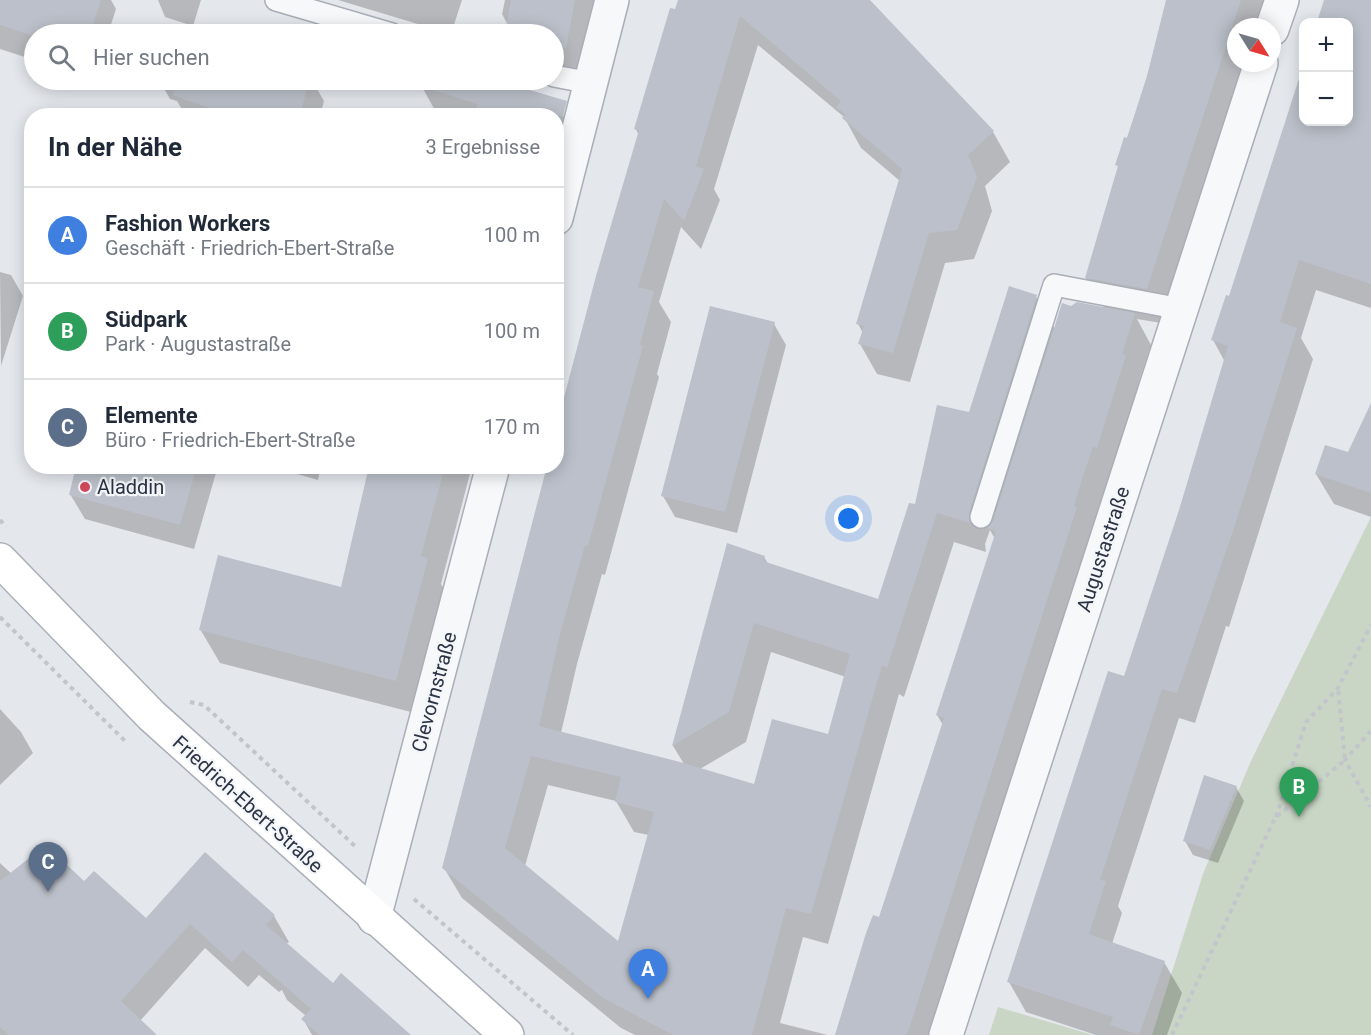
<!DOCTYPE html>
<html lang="de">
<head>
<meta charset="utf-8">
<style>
	body { margin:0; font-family:Roboto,sans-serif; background:#f2f2f3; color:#1f2937 }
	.controls { position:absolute; right:18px; top:18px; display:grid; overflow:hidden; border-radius:12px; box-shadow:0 3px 15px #0003 }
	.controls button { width:54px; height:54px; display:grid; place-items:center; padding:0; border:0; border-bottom:2px solid #e0e1e3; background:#fff; color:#1f2937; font:30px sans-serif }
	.compass { position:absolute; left:1227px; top:18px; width:54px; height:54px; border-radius:50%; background:#fff; box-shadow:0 3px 15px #0003; rotate:127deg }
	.you { position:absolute; left:849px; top:519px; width:21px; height:21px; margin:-15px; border:4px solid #fff; border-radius:50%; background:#1a73e8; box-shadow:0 0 0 9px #1a73e833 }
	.badge { display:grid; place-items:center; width:39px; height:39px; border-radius:50%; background:#d1495b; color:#fff; font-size:20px; font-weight:700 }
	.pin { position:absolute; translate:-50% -50px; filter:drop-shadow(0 2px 3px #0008) }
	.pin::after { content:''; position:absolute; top:32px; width:21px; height:18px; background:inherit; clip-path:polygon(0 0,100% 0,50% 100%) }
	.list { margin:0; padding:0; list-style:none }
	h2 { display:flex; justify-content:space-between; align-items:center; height:78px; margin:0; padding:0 24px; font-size:26px }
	h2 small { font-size:20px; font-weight:400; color:#747a83 }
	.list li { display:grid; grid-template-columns:39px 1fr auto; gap:18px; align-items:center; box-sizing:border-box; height:96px; padding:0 24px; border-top:2px solid #e0e1e3 }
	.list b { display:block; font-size:22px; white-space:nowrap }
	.list p { margin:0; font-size:20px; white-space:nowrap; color:#747a83 }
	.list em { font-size:20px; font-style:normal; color:#747a83 }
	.icon { flex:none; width:33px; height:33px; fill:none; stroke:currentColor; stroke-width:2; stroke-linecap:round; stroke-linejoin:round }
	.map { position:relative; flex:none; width:1371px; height:1035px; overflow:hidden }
	.search { position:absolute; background:#fff; box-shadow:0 3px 15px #0003; left:24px; top:24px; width:540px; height:66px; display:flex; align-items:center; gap:15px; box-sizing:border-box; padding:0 21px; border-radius:33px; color:#747a83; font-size:22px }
	.panel { position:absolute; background:#fff; box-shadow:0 3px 15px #0003; left:24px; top:108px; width:540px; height:366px; border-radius:24px }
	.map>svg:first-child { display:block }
</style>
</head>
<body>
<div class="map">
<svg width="1371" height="1035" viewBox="0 0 1371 1035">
	<rect width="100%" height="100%" fill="#e4e7ec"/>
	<path fill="#c9d6c5" d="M1371,517V1035H1152L1203,874L1251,761Z
		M998,1007L1093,1035H989Z"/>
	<path fill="#0003" fill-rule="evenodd" d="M0,0H111L116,9L108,34H34V60L0,49Z
		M158,0H201L193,26L165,17Z
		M338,0H462L451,34Z
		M505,0H595L582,76L554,72V34H507L508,25L502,14Z
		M679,0H868L993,132L1010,162L985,186L992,211L974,259L945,263L910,382L877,374L860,344L863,333L858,324L900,181L861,148L844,117L758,45L714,189L720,200L701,249L681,227L659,302L671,322L657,374L659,377L605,575L602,574L577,664L561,733L684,764L673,746L728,545L764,557L769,565L879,601L916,506L1036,297L1055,329L1071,308L1105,309L1086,278L1119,169L1117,165L1140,103L1168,0H1273L1264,27H1236V63H1252L1167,324L1137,319L1151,345L1139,381L1142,386L1114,477L1110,476L1100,506L934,1035H837L880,919L943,725L937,715L995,539L990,530L985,544L986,552L954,542L904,697L899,694L828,944L803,937L780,1023L828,1035H635L621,1028L462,898L444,868L556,466L639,135L635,128ZM771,652L846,677L829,736L755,786L700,769L746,742ZM548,785L616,801L634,832L649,835L619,943L525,866Z
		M1326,0H1371V308L1316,290L1301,338L1313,359L1229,627L1226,626L1195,723L1179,718L1118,906L1122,913L1112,944L1164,962L1182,993L1167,1035H1096L1026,1012L1009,982L1125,678L1180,511L1225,362L1213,340L1304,122H1348V22H1319Z
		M159,80H312L324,101L320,116H186L177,101L170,99Z
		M423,80H490L553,99L573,132L556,169V116H438L421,85Z
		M0,272L11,275L23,296L1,366Z
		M774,324L786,345L737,533L675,517L663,496Z
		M1371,407V517L1334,504L1316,474L1349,454Z
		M78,466H218L194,549L85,519L70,494Z
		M269,466H321L318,480Z
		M371,466H472L441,584L446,593L415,713L220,663L200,629L342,588Z
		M0,709L21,732L33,753L0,785Z
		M1236,787L1244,801L1218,863L1193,855L1185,841Z
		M205,854L274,916L289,942L286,944L333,985L409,1035H312L303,1019L306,1016L287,1000L282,990L279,992L259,975L248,987L205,948L140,1021L155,1035H0V863L43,903L84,883L146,920Z"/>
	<path fill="#bbc0ca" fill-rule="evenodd" d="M0,0H101L90,34L34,36L0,25Z
		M511,0H575L566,48L554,47V34H505Z
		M678,0H870L994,131L968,155L977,177L957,230L929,233L893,353L858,344L864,326L856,324L902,169L842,118L845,114L836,107L841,101L740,16L696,166L704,169L684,221L664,199L638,287L654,291L640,345L643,346L588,546L585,545L560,634L539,726L680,762L754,784L772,719L828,734L850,654L754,623L729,712L672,746L727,543L765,556L763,561L878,599L909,503L915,504L937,405L969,412L1009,286L1037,295L969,513L970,523L937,513L887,668L882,665L811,914L786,908L752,1035H673L603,998L442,868L547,466H556V428L596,276L639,130L634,129L670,8L675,9ZM531,756L621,777L615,802L654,812L618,941L505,848Z
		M1166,0H1241L1147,289L1085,278L1118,166L1115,165L1120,150L1124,137L1127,138L1147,76Z
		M1324,0H1371V284L1299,260L1280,322L1297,328L1234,528L1177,693L1162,689L1100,880L1106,881L1089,934L1165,961L1139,1035L1110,1025L1113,1017L1007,982L1108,671L1124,676L1179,510L1228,346L1211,340L1226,295L1229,296L1304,63V122H1348V22H1317Z
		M170,24L202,34H167Z
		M172,80H309L300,116H233L172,95L179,82Z
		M420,80H496L567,101L563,116H474L477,104L420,86Z
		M1077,302L1135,313L1122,354L1126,355L1097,448L1093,447L1083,476L1074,506L1077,507L907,1035H835L866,933L873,915L879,917L944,718L936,715L996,531L987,528L993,521L1062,303L1071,306Z
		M710,306L775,322L725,512L661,496Z
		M1371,403V493L1315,474L1325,445L1348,452Z
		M76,466H197L180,525L69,495Z
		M369,466H445L421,556L428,558L396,681L199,630L218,555L341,587Z
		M1204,775L1237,786L1210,850L1183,841Z
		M46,845L84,881L94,871L146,918L205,852L275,915L266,925L333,983L341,973L411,1035H319L301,1019L311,1009L243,950L232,962L190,924L121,1001L157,1035H9L0,1027V881Z"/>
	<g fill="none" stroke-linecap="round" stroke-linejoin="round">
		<defs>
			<path id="lane" d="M276,0L392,34
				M554,76L591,83
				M981,517L1054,285L1181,309"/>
			<path id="street" d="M1272,29L1282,0
				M556,218L612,0
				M374,918L493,466
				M946,1035L1261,63"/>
			<path id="secondary" d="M0,560L152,716L507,1035"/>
		</defs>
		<use href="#lane" stroke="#a9aeb7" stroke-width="24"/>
		<use href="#street" stroke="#a9aeb7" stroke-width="36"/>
		<use href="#secondary" stroke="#a9aeb7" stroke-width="36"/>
		<path stroke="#c2c5cb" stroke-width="4" stroke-dasharray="4.5 4.5" stroke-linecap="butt" d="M0,520L6,527
			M0,617L125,741
			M190,702L204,705L357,848
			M1371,731L1345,760L1371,807
			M1276,817L1306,722L1338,688L1371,625
			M414,899L573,1035
			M1172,1035L1275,818L1345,760L1338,688"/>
		<use href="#lane" stroke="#f7f8fa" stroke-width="21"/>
		<use href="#street" stroke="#f7f8fa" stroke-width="33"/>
		<use href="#secondary" stroke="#fff" stroke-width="33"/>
	</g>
	<circle fill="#d1495b" stroke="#f4f6f9" stroke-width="2" cx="85" cy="487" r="6"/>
	<g text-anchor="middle" stroke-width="4.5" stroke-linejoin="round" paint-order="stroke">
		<g font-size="20" fill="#2b3445" stroke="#f4f6f9" text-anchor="start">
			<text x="97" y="494">Aladdin</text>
		</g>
		<g font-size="20" fill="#2b3445" stroke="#f4f6f9">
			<text transform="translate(1103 549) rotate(-72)" y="7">Augustastraße</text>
			<text transform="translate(434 692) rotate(-75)" y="7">Clevornstraße</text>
			<text transform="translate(248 804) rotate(42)" y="7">Friedrich-Ebert-Straße</text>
		</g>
	</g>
</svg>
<div class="controls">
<button>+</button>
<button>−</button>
</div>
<svg class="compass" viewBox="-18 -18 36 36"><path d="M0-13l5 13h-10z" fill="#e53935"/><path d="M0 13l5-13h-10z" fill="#747a83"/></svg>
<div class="you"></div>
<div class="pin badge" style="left:648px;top:999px;background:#3f7fe0">A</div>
<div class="pin badge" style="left:1299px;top:817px;background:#2e9e5b">B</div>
<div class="pin badge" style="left:48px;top:892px;background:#5c6f8a">C</div>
<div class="search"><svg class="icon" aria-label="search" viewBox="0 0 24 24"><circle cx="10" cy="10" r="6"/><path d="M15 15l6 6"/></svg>Hier suchen</div>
<section class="panel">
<h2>In der Nähe<small>3 Ergebnisse</small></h2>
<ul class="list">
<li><span class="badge" style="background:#3f7fe0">A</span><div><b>Fashion Workers</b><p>Geschäft · Friedrich-Ebert-Straße</p></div><em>100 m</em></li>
<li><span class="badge" style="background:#2e9e5b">B</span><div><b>Südpark</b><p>Park · Augustastraße</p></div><em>100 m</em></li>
<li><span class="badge" style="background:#5c6f8a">C</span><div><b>Elemente</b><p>Büro · Friedrich-Ebert-Straße</p></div><em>170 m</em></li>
</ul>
</section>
</div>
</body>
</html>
